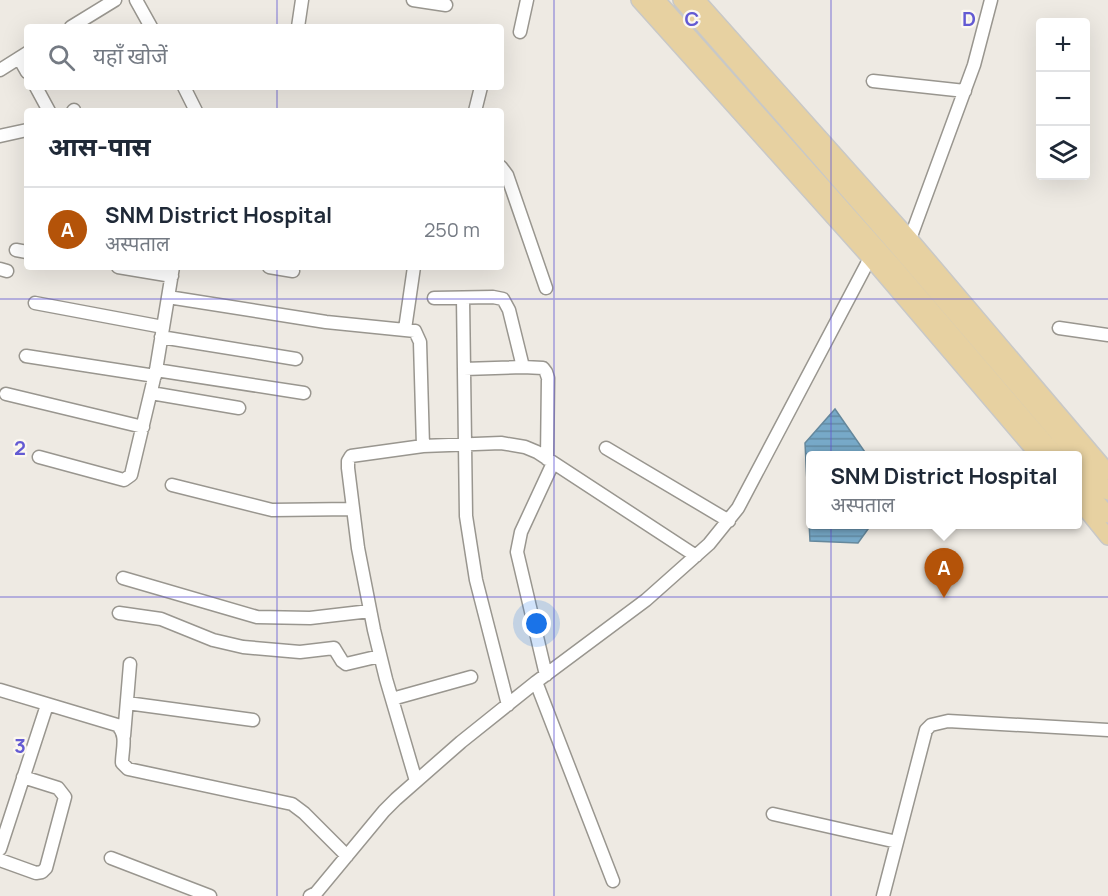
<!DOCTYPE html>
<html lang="hi">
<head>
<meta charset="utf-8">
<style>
	body { margin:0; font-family:Manrope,"Noto Sans Devanagari",sans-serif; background:#f6f6f7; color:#1f2937 }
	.controls { position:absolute; right:18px; top:18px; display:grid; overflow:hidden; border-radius:6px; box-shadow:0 6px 24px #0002 }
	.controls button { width:54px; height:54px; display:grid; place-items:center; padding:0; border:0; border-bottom:2px solid #e0e1e3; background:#fff; color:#1f2937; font:30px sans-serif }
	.you { position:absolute; left:537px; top:624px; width:21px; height:21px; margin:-15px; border:4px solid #fff; border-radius:50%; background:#1a73e8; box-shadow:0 0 0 9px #1a73e833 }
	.badge { display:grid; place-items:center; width:39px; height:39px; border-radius:50%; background:#b45309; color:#fff; font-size:20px; font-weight:700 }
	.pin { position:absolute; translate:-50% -50px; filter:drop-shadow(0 2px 3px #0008) }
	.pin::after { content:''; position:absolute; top:32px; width:21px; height:18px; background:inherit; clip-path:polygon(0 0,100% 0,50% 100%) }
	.popup { position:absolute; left:806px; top:451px; width:276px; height:78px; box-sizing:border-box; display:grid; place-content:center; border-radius:6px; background:#fff; filter:drop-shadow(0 2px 4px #0005); font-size:20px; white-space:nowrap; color:#747a83 }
	.popup b { font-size:22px; color:#1f2937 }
	.popup::after { content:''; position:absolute; left:50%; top:100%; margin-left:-12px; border:12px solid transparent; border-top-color:#fff }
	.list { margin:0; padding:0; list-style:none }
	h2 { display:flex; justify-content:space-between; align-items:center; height:78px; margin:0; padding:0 24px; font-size:26px }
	h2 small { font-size:20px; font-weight:400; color:#747a83 }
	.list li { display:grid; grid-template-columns:39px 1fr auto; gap:18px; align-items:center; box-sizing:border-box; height:84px; padding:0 24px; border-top:2px solid #e0e1e3 }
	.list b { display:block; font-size:22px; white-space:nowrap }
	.list p { margin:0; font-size:20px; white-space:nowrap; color:#747a83 }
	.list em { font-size:20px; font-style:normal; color:#747a83 }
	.icon { flex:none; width:33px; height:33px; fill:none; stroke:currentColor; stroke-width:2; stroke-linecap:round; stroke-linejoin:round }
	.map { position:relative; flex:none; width:1108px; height:896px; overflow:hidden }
	.search { position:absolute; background:#fff; box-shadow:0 6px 24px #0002; left:24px; top:24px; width:480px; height:66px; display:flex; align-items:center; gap:15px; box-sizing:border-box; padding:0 21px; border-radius:6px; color:#747a83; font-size:22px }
	.panel { position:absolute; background:#fff; box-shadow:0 6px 24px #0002; left:24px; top:108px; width:480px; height:162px; border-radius:6px }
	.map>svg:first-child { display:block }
</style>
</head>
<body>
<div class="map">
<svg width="1108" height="896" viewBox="0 0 1108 896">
	<defs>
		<pattern id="water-rules" width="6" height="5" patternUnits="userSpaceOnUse" patternTransform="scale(1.5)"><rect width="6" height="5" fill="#77a9c8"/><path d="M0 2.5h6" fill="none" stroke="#638ba3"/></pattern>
	</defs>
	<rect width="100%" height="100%" fill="#eeeae3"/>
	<path fill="url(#water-rules)" stroke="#65889c" stroke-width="1.5" d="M835,409L867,455L810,456V524L871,525L858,543L810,541L805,443Z"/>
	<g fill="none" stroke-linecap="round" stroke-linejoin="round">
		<defs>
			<path id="minor" d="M136,0L151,27
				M413,0L446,5
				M71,27L115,0
				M298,27L302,0
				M520,32L527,0
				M19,58L27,72
				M0,70L27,53
				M873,81L965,91
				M36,87L49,111
				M184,87L196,111
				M73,111L74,110
				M475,111L481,87
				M0,136L27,130
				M501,167L507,175L546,288
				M910,239L974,65L991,0
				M16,250L27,252
				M118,267L172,276
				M269,267L293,271
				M0,269L7,271
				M168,297L326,322L415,331L420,342L423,446
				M434,298L493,297L503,299L509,310L523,367
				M463,298L466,516L476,580L508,705
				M35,303L163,327
				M1059,328L1108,335
				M405,329L414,267
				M161,337L296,359
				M26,356L155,376
				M464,369L523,367L543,368L546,372L548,378L547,459
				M156,370L304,393
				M151,393L239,408
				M6,394L143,427
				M606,448L729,521
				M39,457L124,480L131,475L156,370L173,267
				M172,485L272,510L352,509
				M123,578L257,617L310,618L370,611
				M119,613L161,619L213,640L243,647L300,652L334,648L342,661L346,664L380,656
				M546,675L517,552L521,532L553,463
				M536,682L613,881
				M0,690L117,725C128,735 122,749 122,763L128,769L292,804L304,813L347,856
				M392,699L471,677
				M127,703L253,720
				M124,736L130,664
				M416,781L386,679L374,630L358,548L348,468V461L351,456L423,446L501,443L525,447L537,452L696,556
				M773,814L897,842
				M0,849L47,705
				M111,858L210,896
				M0,860L36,873L42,872L46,868L65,797L58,788L23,777
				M310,896L316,893L384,811L396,799L461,742L536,682L646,600L709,544L738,508L870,258
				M883,896L926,730L931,725L948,721L1108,730"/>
			<path id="major" d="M639,0L870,258L1039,456
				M657,0L892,264L1057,456
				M681,0L900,250L1077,456
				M697,0L910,239L1108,472
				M1078,456L1108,492
				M1078,479L1108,515
				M1078,500L1108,537"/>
		</defs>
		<use href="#minor" stroke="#99968f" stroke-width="15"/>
		<use href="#major" stroke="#c8c8c7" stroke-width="18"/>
		<use href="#minor" stroke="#fff" stroke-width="12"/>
		<use href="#major" stroke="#e7d1a1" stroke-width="15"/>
	</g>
	<path fill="none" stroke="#635ad3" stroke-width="1.5" stroke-opacity="0.55" d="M277,0V27M554,0V896M831,0V896M277,87V111M277,267V896M0,299H1108M0,597H1108"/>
	<g font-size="20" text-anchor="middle" font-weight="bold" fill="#635ad3" stroke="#fbf7f0" stroke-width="4.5" stroke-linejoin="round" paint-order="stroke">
		<text x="692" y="26">C</text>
		<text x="969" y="26">D</text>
		<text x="20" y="455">2</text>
		<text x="20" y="753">3</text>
	</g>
</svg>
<div class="controls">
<button>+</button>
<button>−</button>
<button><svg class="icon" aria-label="layers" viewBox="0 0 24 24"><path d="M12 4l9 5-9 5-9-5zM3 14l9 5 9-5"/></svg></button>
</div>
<div class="you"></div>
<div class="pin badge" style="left:944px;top:598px">A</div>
<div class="popup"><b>SNM District Hospital</b>अस्पताल</div>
<div class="search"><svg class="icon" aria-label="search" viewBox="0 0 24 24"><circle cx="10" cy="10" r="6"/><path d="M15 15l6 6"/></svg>यहाँ खोजें</div>
<section class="panel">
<h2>आस-पास<small></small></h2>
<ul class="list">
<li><span class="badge">A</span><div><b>SNM District Hospital</b><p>अस्पताल</p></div><em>250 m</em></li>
</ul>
</section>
</div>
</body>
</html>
